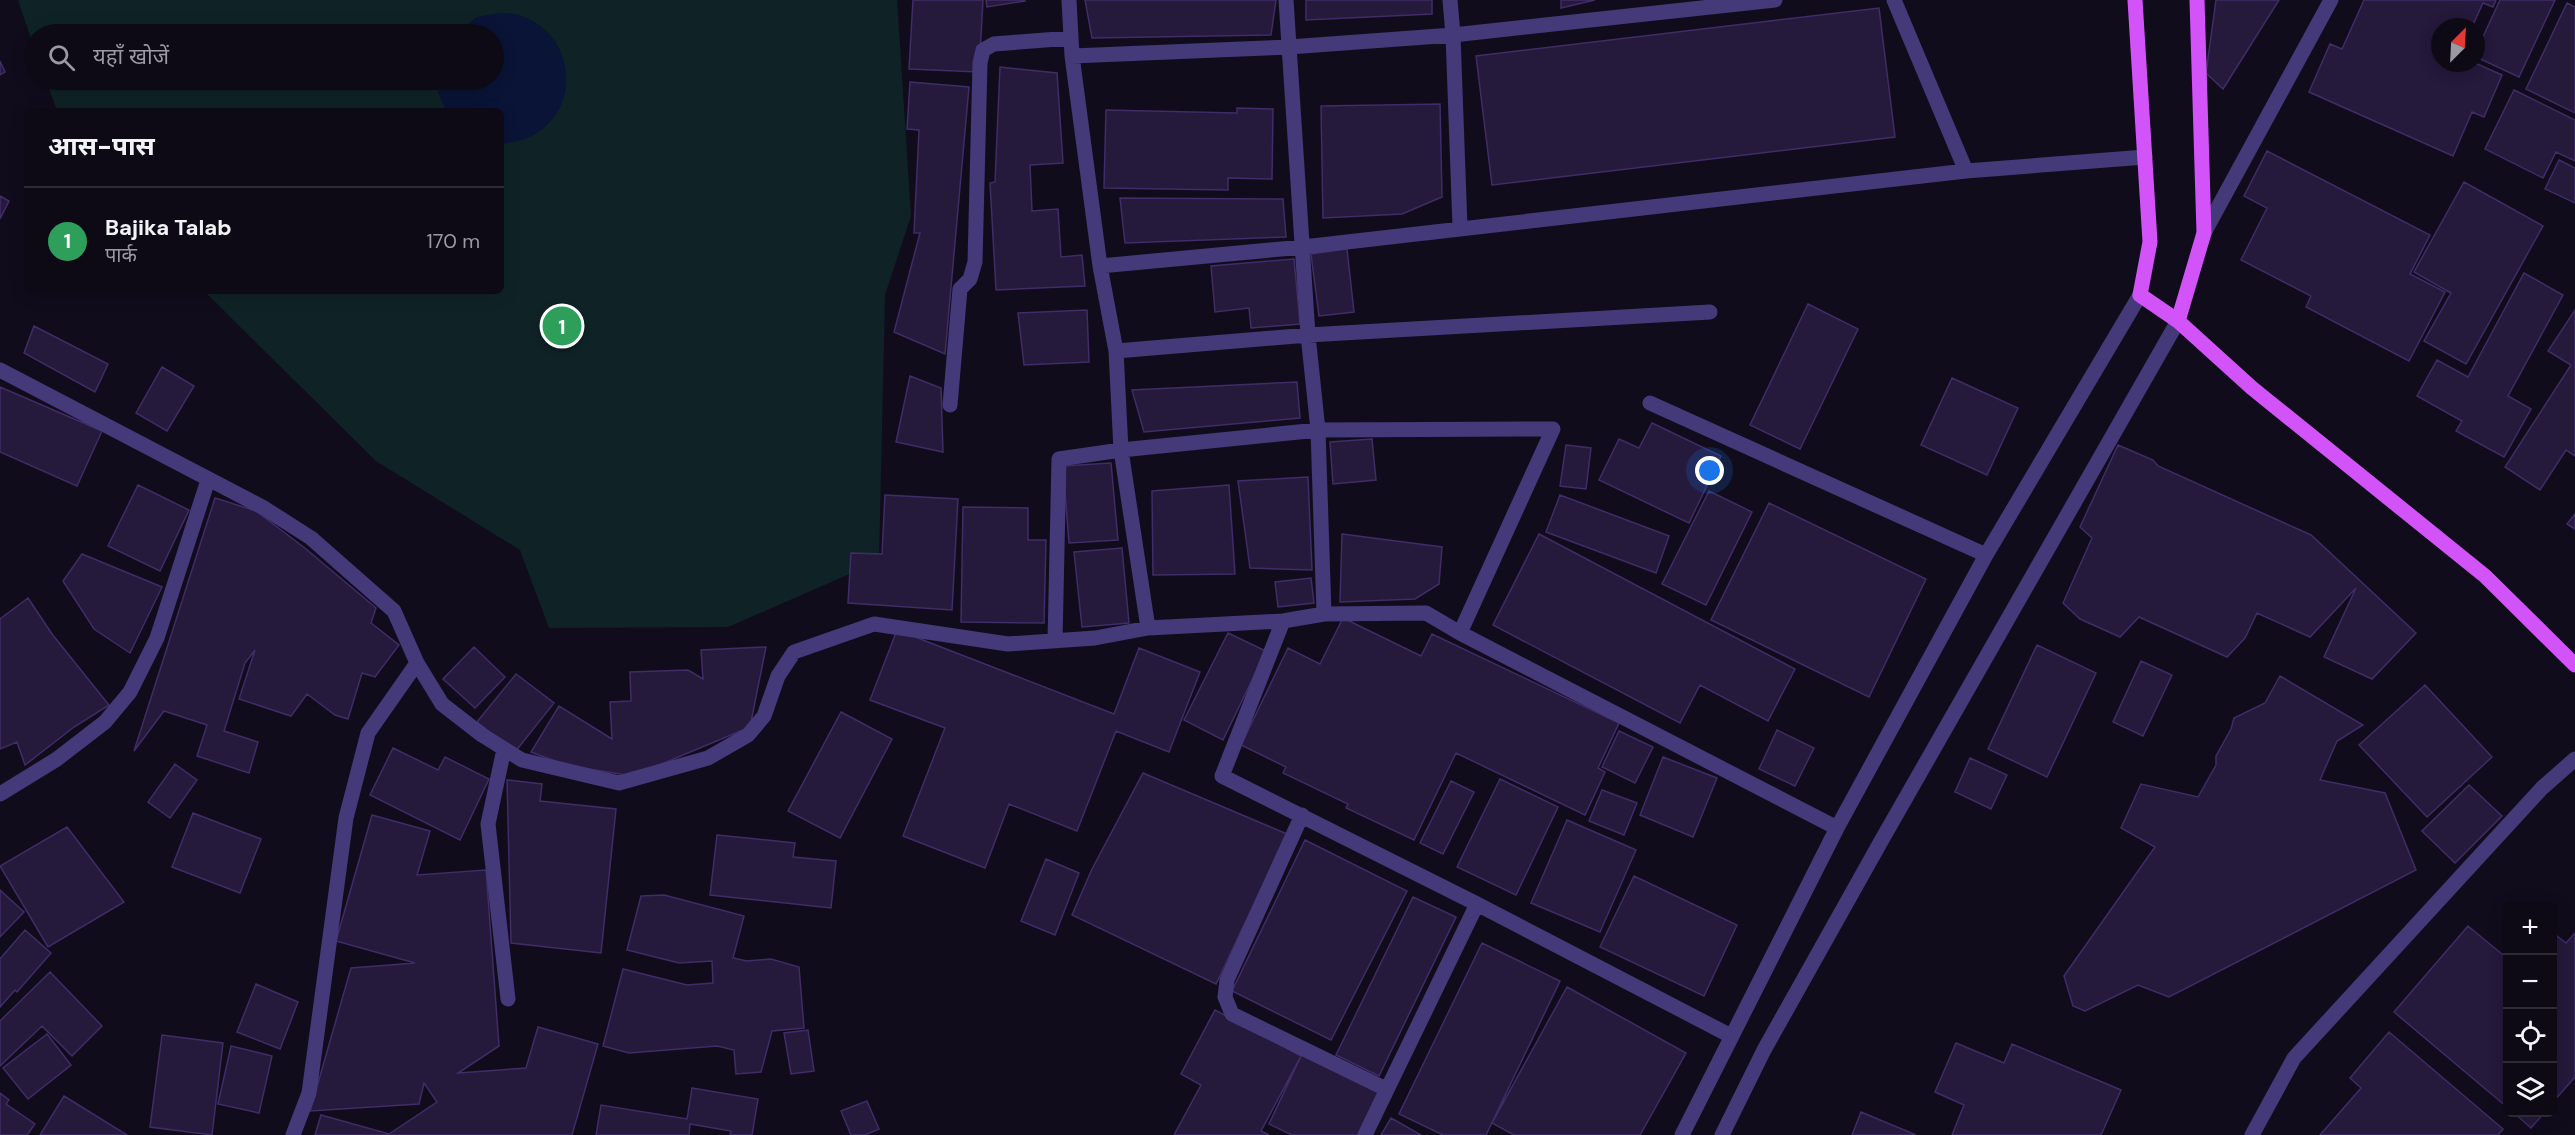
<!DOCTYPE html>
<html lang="hi">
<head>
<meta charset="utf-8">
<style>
	body { margin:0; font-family:"DM Sans","Noto Sans Devanagari",sans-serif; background:#16121e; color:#f1f3f6 }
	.controls { position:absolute; right:18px; bottom:18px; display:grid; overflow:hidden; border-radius:9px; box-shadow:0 3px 15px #0003 }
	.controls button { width:54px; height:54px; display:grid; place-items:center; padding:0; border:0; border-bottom:2px solid #2d2a34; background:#0d0915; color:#f1f3f6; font:30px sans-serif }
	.compass { position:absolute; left:2431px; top:18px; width:54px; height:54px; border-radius:50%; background:#0d0915; box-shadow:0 3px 15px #0003; rotate:24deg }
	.you { position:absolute; left:1710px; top:471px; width:21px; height:21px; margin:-15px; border:4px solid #fff; border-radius:50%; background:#1a73e8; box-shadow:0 0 0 9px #1a73e833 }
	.badge { display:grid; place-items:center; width:39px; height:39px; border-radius:50%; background:#0f766e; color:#fff; font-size:20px; font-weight:700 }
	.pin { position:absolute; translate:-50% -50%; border:3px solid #fff; box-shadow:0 2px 6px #0006 }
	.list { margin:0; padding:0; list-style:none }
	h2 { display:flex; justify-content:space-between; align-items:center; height:78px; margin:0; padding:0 24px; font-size:26px }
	h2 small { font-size:20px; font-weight:400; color:#9a9aa0 }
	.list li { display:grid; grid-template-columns:39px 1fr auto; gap:18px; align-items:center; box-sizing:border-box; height:108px; padding:0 24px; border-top:2px solid #2d2a34 }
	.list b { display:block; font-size:22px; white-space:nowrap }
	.list p { margin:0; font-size:20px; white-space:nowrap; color:#9a9aa0 }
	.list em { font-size:20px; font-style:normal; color:#9a9aa0 }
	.icon { flex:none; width:33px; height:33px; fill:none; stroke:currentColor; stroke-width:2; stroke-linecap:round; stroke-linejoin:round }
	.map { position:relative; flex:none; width:2575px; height:1135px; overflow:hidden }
	.search { position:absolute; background:#0d0915; box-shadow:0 3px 15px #0003; left:24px; top:24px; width:480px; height:66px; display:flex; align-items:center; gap:15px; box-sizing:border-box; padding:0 21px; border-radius:33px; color:#9a9aa0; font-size:22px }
	.panel { position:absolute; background:#0d0915; box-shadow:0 3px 15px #0003; left:24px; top:108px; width:480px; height:186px; border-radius:9px }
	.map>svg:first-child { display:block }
</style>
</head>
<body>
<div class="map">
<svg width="2575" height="1135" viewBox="0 0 2575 1135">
	<rect width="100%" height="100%" fill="#110c1c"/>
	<path fill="#0f2326" d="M18,0H897L911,216L885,295L879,561L728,627L549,628L520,550L376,461L204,291H501V111H57L46,80H494V34H34V47Z"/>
	<path fill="#0a1437" d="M499,13C506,14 515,13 522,16C571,33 583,100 540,131C529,140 515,142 501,144V111H446L437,90V80H494V34H454L477,17Z"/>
	<path fill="#25193c" stroke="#402c67" stroke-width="1.5" d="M913,0H983L979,72L909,69Z
		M986,0H1024L1025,1L987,7Z
		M1085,0H1276L1271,35L1092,38Z
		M1306,0H1432V14L1306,20Z
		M1561,0H1595L1561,8Z
		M2216,0H2279L2223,89L2206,73Z
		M2364,0H2496L2493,7L2483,3L2472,27H2440V63H2475L2502,75L2484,117L2472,112L2453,156L2309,92L2330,44L2342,49Z
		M2500,0H2555L2519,77L2476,57V52Z
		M2567,3L2575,7V113L2526,89Z
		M1879,8L1895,137L1492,185L1476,56Z
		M0,61L5,72L0,75Z
		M1000,67L1057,73L1063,163L1030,165L1032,211L1058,209L1061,257L1082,255L1085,286L996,290L990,183L995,182Z
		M910,82L969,87L945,354L894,332L920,233H914L919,130L907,129Z
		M2514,90L2575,120V161L2556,152L2543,178L2485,149Z
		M1440,104L1442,197L1402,214L1323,218L1321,106Z
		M1237,108L1273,109L1272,179L1228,178V190L1104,188L1106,110L1237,113Z
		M2267,151L2430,235L2410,274L2445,292L2409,361L2306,307L2311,296L2241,260L2267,208L2244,196Z
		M2559,160L2575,168V203L2545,189Z
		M2464,182L2543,226L2466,364L2424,341L2451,293L2414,272Z
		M0,196L9,201L0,219Z
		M1120,198L1283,199L1286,237L1125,243Z
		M1347,249L1354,312L1319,316L1311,254Z
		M1294,259L1300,324L1251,328L1249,308L1215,312L1211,266Z
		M2524,273L2563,295L2508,396L2531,409L2504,457L2456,431L2462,421L2417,396L2437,360L2468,377Z
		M1808,304L1858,329L1800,449L1750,425Z
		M1087,310L1089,362L1024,365L1018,313Z
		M2575,310V456L2566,450L2540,490L2505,467L2571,365L2548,351Z
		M34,326L108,364L95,392L24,353Z
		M162,367L194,386L167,431L136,413Z
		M910,376L941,388L943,452L896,442Z
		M1952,378L2018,408L1987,475L1921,445Z
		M1297,382L1300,418L1144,432L1132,390Z
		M0,387L102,431L77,486L0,452Z
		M1652,423L1721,456L1689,523L1599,480L1619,439L1639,448Z
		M1372,439L1376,480L1333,484L1330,442Z
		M1566,445L1591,448L1586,489L1560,486Z
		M2118,445L2153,460L2158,466L2311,535L2416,633L2372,679L2324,657L2356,588L2310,637L2257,613L2245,638L2227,657L2139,617L2120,637L2080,619L2063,603L2092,538L2080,527Z
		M1111,463L1118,540L1069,543L1063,466Z
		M1308,477L1312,570L1250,568L1238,481Z
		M138,485L189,510L160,571L108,546Z
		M1229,485L1235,574L1153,575L1152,491Z
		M1709,491L1752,512L1706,605L1662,584Z
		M885,495L958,499L952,610L848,603L851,553L882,554Z
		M1560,495L1669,536L1656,573L1546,532Z
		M215,498L256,511L306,549L376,608L371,623L399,645L375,677L362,673L348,719L335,715L307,694L291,716L239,699L255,650L245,663L224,731L258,742L249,773L197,756L207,725L164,711L134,751Z
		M1769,503L1926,579L1869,697L1711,620Z
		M963,507L1028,508V540H1046L1044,623L961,622Z
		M2575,514V529L2567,524Z
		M1342,534L1442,547L1439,584L1415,599L1340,602Z
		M1539,534L1795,669L1768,721L1700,685L1680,723L1493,625Z
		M1122,548L1129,623L1082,627L1074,552Z
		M82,554L162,587L130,653L94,629L63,581Z
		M1311,578L1314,603L1278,607L1275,582Z
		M28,598L52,634L109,705L74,727L25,765L17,742L0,749V619Z
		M1343,618L1421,656L1432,634L1619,723L1598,768L1605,772L1585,815L1456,753L1414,840L1346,808L1348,804L1283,773L1286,767L1241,745L1288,648L1320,664Z
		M897,630L1114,714L1139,648L1200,672L1169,752L1116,731L1077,831L1009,804L985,868L903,836L945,728L870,700Z
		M1228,633L1266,651L1223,740L1184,720Z
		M2037,645L2096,673L2047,777L1988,749Z
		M474,647L505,677L475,708L443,679Z
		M766,647L750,727L633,776L569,766L531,752L559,706L612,739L610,702L631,701L630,672L688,670L703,679L701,650Z
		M2141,661L2172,675L2143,736L2113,722Z
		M516,674L554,703L515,752L477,722Z
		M2280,676L2363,725L2337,741L2320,780L2385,793L2416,870L2169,997L2138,985L2085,1011L2073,1006L2064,976L2155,847L2121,828L2141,784L2198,797L2216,765V756L2231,729L2234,718L2265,703Z
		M2425,685L2492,757L2427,817L2359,745Z
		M841,712L892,739L840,838L788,811Z
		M1777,730L1814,748L1795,786L1759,769Z
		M1619,731L1653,747L1635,783L1602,767Z
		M393,748L438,770L445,757L489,779L460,840L370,795Z
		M1663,757L1717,778L1693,837L1640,815Z
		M1970,758L2007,775L1991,809L1955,792Z
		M175,764L197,780L170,818L148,802Z
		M1143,773L1287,834L1216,984L1072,915L1092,869Z
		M1500,779L1558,807L1516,895L1457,867Z
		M507,780L542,784L540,801L616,809L601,953L511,943Z
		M1451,781L1474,792L1443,854L1420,843Z
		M2469,785L2502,816L2455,863L2422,831Z
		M1602,790L1637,803L1624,835L1589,821Z
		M193,813L261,839L240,893L172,867Z
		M372,815L430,831L417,875L486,870L499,1046L458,1073L526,1068L538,1027L598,1044L572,1135H315L321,1115L389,1134L437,1102L424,1083L419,1104L310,1111L351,968L415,963L336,941Z
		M1567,820L1636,850L1600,932L1531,903Z
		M67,827L124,902L48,947L0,866Z
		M717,835L795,843L793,857L836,861L831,908L710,895Z
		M1305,840L1407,891L1331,1040L1232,991Z
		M1046,859L1079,873L1055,935L1021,921Z
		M1634,876L1737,925L1704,996L1600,947Z
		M0,890L24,912L0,937Z
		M664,895L744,916L733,958L747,961L771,959L799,967L804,1028L772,1031L761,1072L736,1074L734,1050L717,1046L629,1053L603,1046L623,969L687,985L713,983L712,961L679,963L627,950L641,896Z
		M1413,897L1456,917L1379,1076L1336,1055Z
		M2468,926L2508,959V1108L2394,1012Z
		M25,930L51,953L17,992L15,990L0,1007V959Z
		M2552,932L2566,943L2575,933V1077L2552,1103Z
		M1482,943L1560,981L1486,1135H1443L1399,1114Z
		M50,972L102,1026L72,1056L42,1026L0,1066V1021Z
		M256,984L298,1002L280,1049L237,1032Z
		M1567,987L1686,1053L1640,1135H1514L1492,1123Z
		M1215,1010L1301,1056L1261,1131L1269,1135H1174L1201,1085L1181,1074Z
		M808,1030L814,1071L791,1074L784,1033Z
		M2389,1032L2503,1129L2498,1135H2320L2361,1088L2350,1078Z
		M47,1034L71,1065L28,1099L3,1068Z
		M162,1035L223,1043L212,1135L150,1127Z
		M1956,1043L2004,1063L2012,1044L2121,1090L2101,1135H1952L1964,1105L1935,1092Z
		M231,1046L272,1056L259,1113L218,1104Z
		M1302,1054L1379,1090L1358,1135H1292L1269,1124Z
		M692,1088L758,1099L752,1135H730L731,1131L690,1124L689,1135H596L601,1105L687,1119Z
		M0,1093L9,1100L6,1104L35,1124L27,1135H0Z
		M64,1096L127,1135H40Z
		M867,1101L879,1129L865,1135H851L841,1111Z
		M1861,1112L1916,1135H1852Z
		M2513,1112H2545L2531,1128Z
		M1391,1118L1421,1135H1381Z"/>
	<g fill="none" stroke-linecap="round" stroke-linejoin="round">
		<path stroke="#443979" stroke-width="15" d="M1069,0L1072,56L1289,47L1453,35L1450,0
			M1286,0L1308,335L1318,430L1324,614
			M1894,0L1966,171
			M1072,56L1100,266
			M1460,227L1453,35L1775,0
			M2204,233L2331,0
			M1116,351L1308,335L1710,312
			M0,370L264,508L311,538L394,611L417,663L442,704L482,735L522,760L619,783L708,758L748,735L764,716L778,676L794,652L874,624L1008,644L1095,638L1148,628L1283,621L1324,614L1426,613L1460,633L1837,828
			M1650,403L1986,555
			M950,405L960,289L970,279L975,262L980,63L983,50L994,44L1071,38
			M1283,621L1222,776L1477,904L1731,1036
			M1148,628L1121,450L1116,351L1100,266L1303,247L1966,171L2145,157
			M1055,641L1059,459L1121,450L1318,430L1553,429L1460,633
			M504,749L488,824L508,999
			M0,794L57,759L105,722L130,692L157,638L208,480
			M1302,815L1227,980L1225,997L1232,1014L1386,1089
			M293,1135L309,1093L346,818L368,733L417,663
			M1365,1135L1477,904
			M1682,1135L1837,828L1986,555L2140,295
			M1722,1135L1764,1050L1880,843L2178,321
			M2252,1135L2294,1058L2542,788L2575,759"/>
		<path stroke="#d254f9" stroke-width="15" d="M2135,0L2150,242L2140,295L2178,321L2252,388L2485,576L2575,665
			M2178,321L2204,233L2197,0"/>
	</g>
</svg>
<div class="controls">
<button>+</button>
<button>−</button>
<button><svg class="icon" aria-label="locate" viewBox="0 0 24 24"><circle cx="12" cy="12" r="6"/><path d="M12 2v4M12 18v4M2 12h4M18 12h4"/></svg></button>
<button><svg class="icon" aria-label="layers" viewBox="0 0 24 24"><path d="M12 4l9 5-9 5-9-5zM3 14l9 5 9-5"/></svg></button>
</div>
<svg class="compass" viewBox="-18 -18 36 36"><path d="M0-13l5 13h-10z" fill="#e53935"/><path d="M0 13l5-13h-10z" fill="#9a9aa0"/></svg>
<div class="you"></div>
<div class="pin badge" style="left:562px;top:326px;background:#2e9e5b">1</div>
<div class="search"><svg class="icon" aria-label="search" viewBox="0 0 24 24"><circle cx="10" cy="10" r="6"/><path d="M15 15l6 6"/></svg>यहाँ खोजें</div>
<section class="panel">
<h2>आस-पास<small></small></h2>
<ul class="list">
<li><span class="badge" style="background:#2e9e5b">1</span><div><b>Bajika Talab</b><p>पार्क</p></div><em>170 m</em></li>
</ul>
</section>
</div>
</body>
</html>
